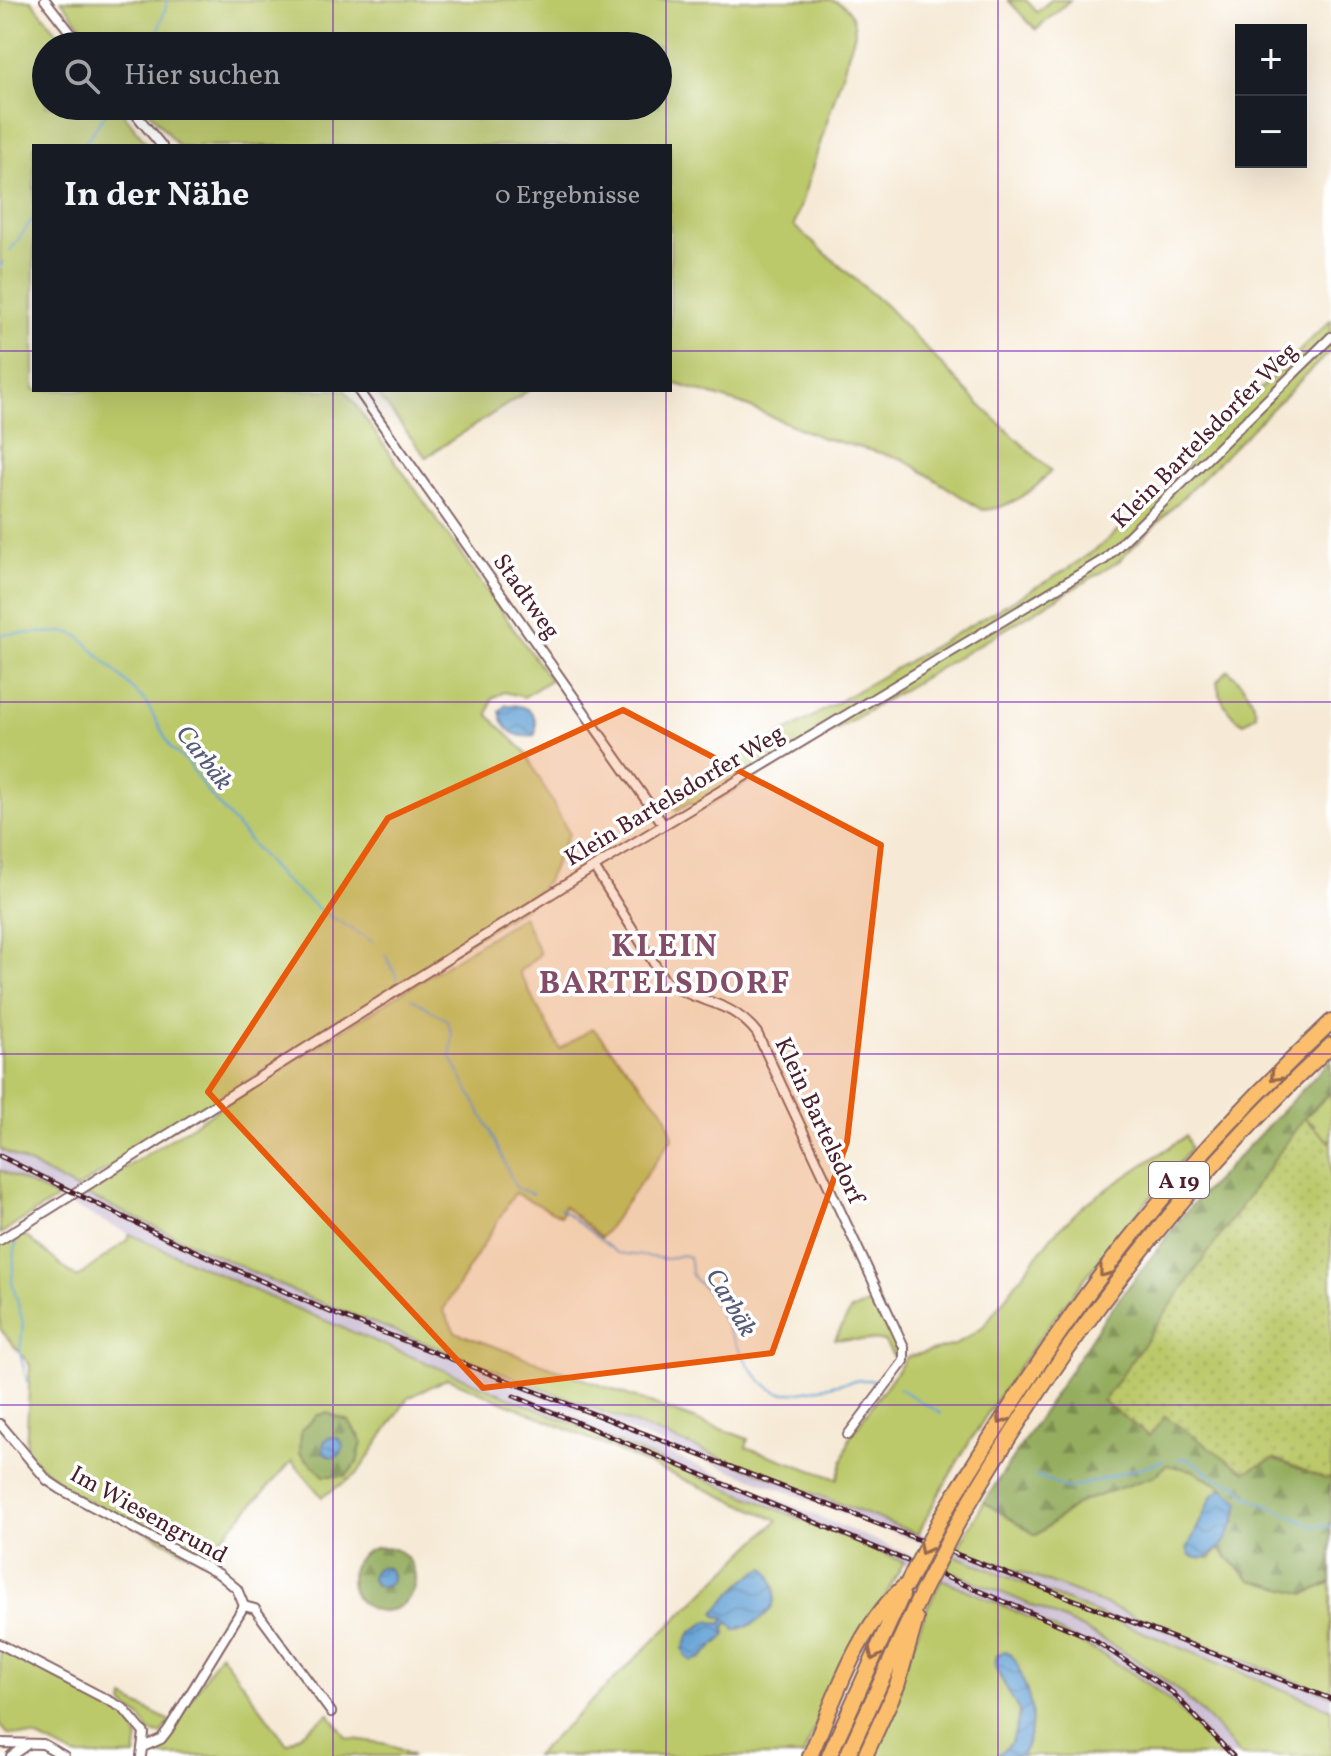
<!DOCTYPE html>
<html lang="de">
<head>
<meta charset="utf-8">
<style>
	body { margin:0; font-family:Vollkorn,serif; background:#20242c; color:#f1f3f6 }
	.controls { position:absolute; right:24px; top:24px; display:grid; overflow:hidden; border-radius:0px; box-shadow:0 8px 32px #0002 }
	.controls button { width:72px; height:72px; display:grid; place-items:center; padding:0; border:0; border-bottom:2px solid #363941; background:#171b24; color:#f1f3f6; font:40px sans-serif }
	.list { margin:0; padding:0; list-style:none }
	h2 { display:flex; justify-content:space-between; align-items:center; height:104px; margin:0; padding:0 32px; font-size:34px }
	h2 small { font-size:26px; font-weight:400; color:#9ea1a6 }
	.icon { flex:none; width:44px; height:44px; fill:none; stroke:currentColor; stroke-width:2; stroke-linecap:round; stroke-linejoin:round }
	.map { position:relative; flex:none; width:1331px; height:1756px; overflow:hidden }
	.search { position:absolute; background:#171b24; box-shadow:0 8px 32px #0002; left:32px; top:32px; width:640px; height:88px; display:flex; align-items:center; gap:20px; box-sizing:border-box; padding:0 28px; border-radius:44px; color:#9ea1a6; font-size:30px }
	.panel { position:absolute; background:#171b24; box-shadow:0 8px 32px #0002; left:32px; top:144px; width:640px; height:248px; border-radius:0px }
	.map>svg:first-child { display:block }
</style>
</head>
<body>
<div class="map">
<svg width="1331" height="1756" viewBox="0 0 1331 1756">
	<defs>
		<pattern id="forest-firs" width="22" height="20" patternUnits="userSpaceOnUse" patternTransform="scale(2)"><rect width="22" height="20" fill="#94ad5f"/><path d="M5 1l3.5 6h-7zM16 11l3.5 6h-7z" fill="#7b8c4f"/></pattern>
		<pattern id="garden-dots" width="8" height="8" patternUnits="userSpaceOnUse" patternTransform="scale(2)"><rect width="8" height="8" fill="#bbc96b"/><path d="M2 2h.1M6 6h.1" fill="none" stroke="#a2ac5d" stroke-width="1.8" stroke-linecap="round"/></pattern>
		<pattern id="water-waves" width="16" height="10" patternUnits="userSpaceOnUse" patternTransform="scale(2)"><rect width="16" height="10" fill="#63a1d5"/><path d="M0 5q4-4 8 0t8 0" fill="none" stroke="#5483ad"/></pattern>
	</defs>
	<rect width="100%" height="100%" fill="#fff"/>
	<filter id="ink" filterUnits="userSpaceOnUse"><feTurbulence type="fractalNoise" baseFrequency=".0125" numOctaves="2"/><feDisplacementMap in="SourceGraphic" scale="16" xChannelSelector="R" yChannelSelector="G"/><feConvolveMatrix kernelMatrix="1 2 1 2 8 2 1 2 1" color-interpolation-filters="sRGB"/></filter>
	<filter id="wash" filterUnits="userSpaceOnUse"><feTurbulence type="fractalNoise" baseFrequency=".006" numOctaves="4" result="noise"/><feDisplacementMap in="SourceGraphic" scale="32" xChannelSelector="R" yChannelSelector="G"/><feGaussianBlur stdDeviation="1.8" result="paint"/><feColorMatrix in="noise" values="0 0 0 0 0 0 0 0 0 0 0 0 0 0 0 0 0 1.4 0 .05"/><feComposite in="paint" operator="in"/></filter>
	<g filter="url(#wash)">
		<rect width="100%" height="100%" fill="#f6ead6"/>
		<path fill="#ccbfd4" d="M0,1149L84,1194L451,1356L1064,1588L1331,1695V1709L954,1555L506,1385L1095,1633L1154,1670L1207,1714L1240,1756H1222L1169,1700L1147,1684L1029,1618L161,1250L0,1170Z"/>
		<path fill="#bbc96b" stroke="#82744b" stroke-width="2" fill-rule="evenodd" d="M0,0H31L69,46H46V106H117L149,146H34V390H345L550,680L524,697L504,692L492,698L488,715L525,752L569,833L548,879L526,906L76,1189L0,1149Z
			M61,0H831C849,4 854,15 855,33L794,226L886,306L979,404L1051,471C1034,491 1009,509 982,510L903,459L820,437L744,405L670,382V146H178L145,106H658V46H97Z
			M1008,0H1026L1037,12L1051,0H1070L1036,30Z
			M1331,320V350L1118,562L698,812L691,802L677,810L672,806L741,758L1064,571L1098,548L1183,472L1210,431L1213,435Z
			M374,390H529L426,457Z
			M1228,670C1241,682 1255,697 1256,715L1244,723C1228,715 1219,699 1217,681Z
			M523,916L540,954L519,972L560,1049L593,1028L665,1112L673,1137L601,1238L564,1206L561,1216L515,1193L443,1310L455,1332L748,1439L746,1447L837,1479L851,1435L907,1357L955,1345L982,1328L1052,1236L1085,1204L1186,1136L1191,1149C1091,1266 987,1396 918,1534L304,1296L84,1194Z
			M1331,1092V1143L1312,1129L1315,1125L1304,1118Z
			M0,1170L58,1198L0,1234Z
			M22,1233L77,1278L127,1240L130,1234L269,1297L904,1562L827,1700L803,1756H535L778,1520L448,1378L408,1398L357,1474L322,1497L292,1461L201,1560L63,1488L26,1452L30,1365L0,1329V1246ZM318,1415L348,1421L360,1436L324,1476L301,1430Z
			M878,1302L895,1341L897,1361L884,1341L835,1339L851,1310Z
			M1166,1464L1192,1470L1223,1488L1213,1495L1188,1549L1210,1559L1219,1549L1251,1580L1306,1594L1331,1582V1695L1064,1588L957,1549L984,1502L1036,1535L1080,1502L1155,1476Z
			M954,1555L1331,1709V1756H1240C1163,1654 1061,1617 947,1570Z
			M942,1579C1018,1613 1101,1645 1166,1698C1187,1715 1204,1737 1222,1756H1021C1045,1713 1025,1690 1005,1651L997,1655L995,1667L1020,1713L1012,1742L996,1756H871L927,1608Z
			M0,1647L126,1714L138,1737L135,1756H74L36,1737L8,1734L0,1725Z
			M220,1653L287,1744L329,1714L347,1738L388,1744L413,1756H148L169,1735Z
			M124,1698L170,1721L162,1734L149,1732L141,1718L123,1704Z"/>
		<path fill="url(#forest-firs)" stroke="#6f6645" stroke-width="2" d="M1331,1060V1092L1304,1118L1103,1401L1165,1415L1325,1479L1331,1477V1582L1306,1594L1251,1580L1219,1549L1235,1521L1223,1488L1192,1470L1166,1465L1155,1476L1080,1502L1036,1535L984,1502L1105,1317L1190,1207Z
			M327,1413L348,1421L362,1442L357,1463L346,1476H324L300,1453L301,1430L318,1415Z
			M351 1579a32 32 0 1 1 64 0a32 32 0 1 1-64 0Z"/>
		<path fill="url(#garden-dots)" stroke="#82744b" stroke-width="2" d="M1304,1118L1331,1143V1477L1325,1479L1274,1458L1245,1472L1165,1416L1149,1436L1103,1401Z"/>
		<path fill="url(#water-waves)" stroke="#566080" stroke-width="2" d="M506,705C527,704 540,713 535,735C518,740 502,730 500,711Z
			M323 1447a10 10 0 1 1 20 0a10 10 0 1 1-20 0Z
			M1223,1488L1240,1502C1234,1525 1220,1569 1190,1556L1187,1549L1213,1495Z
			M372 1577a10 10 0 1 1 20 0a10 10 0 1 1-20 0Z
			M766,1568C788,1601 767,1622 735,1630L729,1622L724,1627L726,1635L701,1658L692,1661L686,1657L683,1649L691,1632L708,1621L721,1624L726,1618L716,1616L715,1612C724,1600 753,1569 766,1568Z
			M1005,1651C1016,1656 1018,1666 1022,1677C1033,1706 1037,1727 1021,1756H996L1012,1742L1020,1713L995,1667L997,1655Z"/>
		<g fill="none" stroke-linecap="round" stroke-linejoin="round">
			<path stroke="#63a1d5" stroke-width="2" d="M153,46L168,0
				M83,146L111,106
				M10,251L34,217
				M0,267L4,261
				M0,634L68,632L79,636L146,702L171,748L188,763L206,790L280,877L320,910L372,941
				M385,954L398,980
				M411,998L447,1020L452,1034L451,1058L489,1128L516,1188L533,1194
				M560,1208L617,1253L667,1259L682,1255L689,1257C691,1263 690,1270 692,1275C695,1282 705,1287 709,1294C723,1317 754,1393 784,1393C818,1393 847,1376 880,1381
				M16,1240L12,1281L23,1323L20,1353L27,1382
				M898,1388L940,1413
				M1178,1459L1188,1458L1217,1479L1236,1484L1248,1497L1313,1526H1331
				M1036,1475L1067,1489L1163,1461"/>
		</g>
	</g>
	<g filter="url(#ink)">
		<g fill="none" stroke-linecap="round" stroke-linejoin="round">
			<defs>
				<path id="minor" d="M45,0L81,46
					M129,106L162,146
					M358,390L663,824
					M594,867L665,981C699,1005 729,998 757,1033L904,1347V1361L848,1435
					M0,1240L594,867L1105,559L1331,337
					M0,1424L47,1480L62,1490L219,1574L237,1589L244,1606L255,1609L331,1712
					M0,1644L123,1708L144,1733L141,1756
					M0,1743L43,1744L64,1756
					M145,1746L161,1739L168,1730L244,1606
					M11,1756L28,1744"/>
				<path id="motorway" d="M942,1516C992,1435 1042,1354 1099,1278C1168,1186 1247,1101 1331,1022
					M957,1524C1058,1347 1182,1184 1331,1045
					M810,1756C835,1699 858,1624 907,1584
					M829,1756L902,1595
					M847,1756L922,1592
					M865,1756L897,1686L916,1619"/>
			</defs>
			<use href="#minor" stroke="#866667" stroke-width="12"/>
			<use href="#motorway" stroke="#866667" stroke-width="18"/>
			<use href="#minor" stroke="#fff" stroke-width="8"/>
			<use href="#motorway" stroke="#fabe6d" stroke-width="14"/>
			<defs>
				<path id="rail" d="M0,1156L162,1236L330,1312L1331,1699
					M514,1396L1091,1638L1172,1692L1233,1756"/>
			</defs>
			<use href="#rail" stroke="#4a1f2b" stroke-width="5"/>
			<use href="#rail" stroke="#fff" stroke-width="2" stroke-dasharray="6" stroke-linecap="butt"/>
			<defs>
				<path id="motorway-bridge" d="M907,1584L942,1516
					M922,1592L957,1524"/>
			</defs>
			<use href="#motorway-bridge" stroke="#866667" stroke-width="18" stroke-linecap="butt"/>
			<use href="#motorway-bridge" stroke="#fabe6d" stroke-width="14"/>
		</g>
		<defs><path id="oneway-chevron" d="M-2-3.5L2.5 0L-2 3.5" fill="none" stroke-width="1.6" stroke-linecap="round" stroke-linejoin="round" transform="scale(2)"/></defs>
		<g stroke="#996749">
			<use href="#oneway-chevron" transform="translate(1275 1076) rotate(135)"/>
			<use href="#oneway-chevron" transform="translate(1104 1272) rotate(128)"/>
			<use href="#oneway-chevron" transform="translate(1002 1419) rotate(123)"/>
			<use href="#oneway-chevron" transform="translate(924 1549) rotate(118)"/>
			<use href="#oneway-chevron" transform="translate(874 1655) rotate(115)"/>
		</g>
	</g>
	<path fill="#e8590c" fill-opacity="0.2" stroke="#e8590c" stroke-width="6" stroke-linejoin="round" d="M623,710L881,845L847,1142L772,1353L483,1388L208,1092L388,818Z"/>
	<path fill="none" stroke="#7b2cbf" stroke-width="2" stroke-opacity="0.55" d="M333,0V46M666,0V146M998,0V1756M333,106V146M0,351H34M670,351H1331M333,390V1756M666,390V1756M0,702H1331M0,1054H1331M0,1405H1331"/>
	<g text-anchor="middle" stroke-width="7" stroke-linejoin="round" paint-order="stroke">
		<rect fill="#fff" stroke="#80626b" stroke-width="2" x="1149" y="1162" width="60" height="36" rx="6"/>
		<g font-size="22" font-weight="bold" fill="#4a1f2b">
			<text x="1179" y="1188">A 19</text>
		</g>
		<g font-size="24" fill="#4a1f2b" stroke="#fff">
			<text transform="translate(1204 435) rotate(-45)" y="8">Klein Bartelsdorfer Weg</text>
			<text transform="translate(527 596) rotate(55)" y="8">Stadtweg</text>
			<text transform="translate(674 795) rotate(-31)" y="8">Klein Bartelsdorfer Weg</text>
			<text transform="translate(820 1120) rotate(65)" y="8">Klein Bartelsdorf</text>
			<text transform="translate(149 1514) rotate(29)" y="8">Im Wiesengrund</text>
		</g>
		<g font-size="26" font-style="italic" fill="#555a77" stroke="#fff">
			<text transform="translate(205 757) rotate(52)" y="9">Carbäk</text>
			<text transform="translate(732 1302) rotate(59)" y="9">Carbäk</text>
		</g>
		<g font-size="32" font-weight="bold" letter-spacing="2" fill="#824e67" stroke="#fff">
			<text x="665" y="956">KLEIN<tspan x="665" dy="37">BARTELSDORF</tspan></text>
		</g>
	</g>
</svg>
<div class="controls">
<button>+</button>
<button>−</button>
</div>
<div class="search"><svg class="icon" aria-label="search" viewBox="0 0 24 24"><circle cx="10" cy="10" r="6"/><path d="M15 15l6 6"/></svg>Hier suchen</div>
<section class="panel">
<h2>In der Nähe<small>0 Ergebnisse</small></h2>
<ul class="list">
</ul>
</section>
</div>
</body>
</html>
